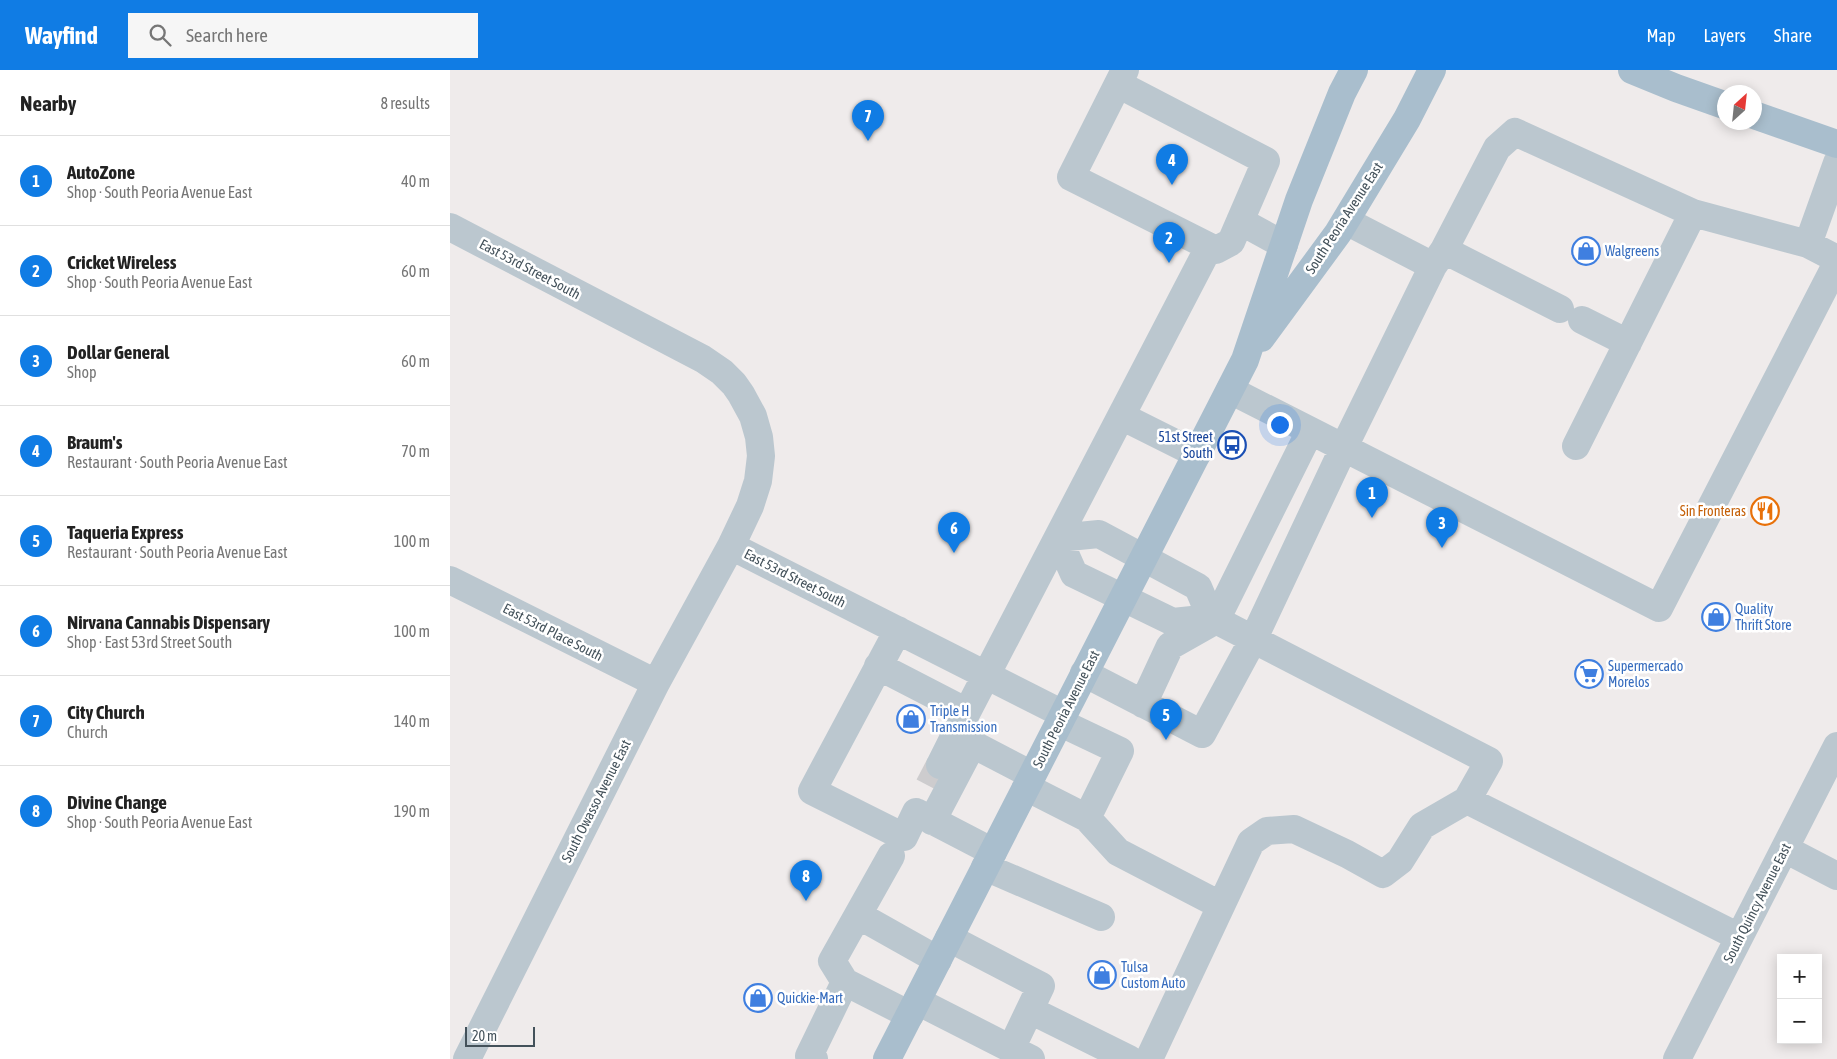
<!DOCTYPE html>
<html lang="en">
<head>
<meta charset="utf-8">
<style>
	body { margin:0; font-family:"Asap Condensed",sans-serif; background:#f6f6f6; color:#222 }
	.controls { position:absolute; right:15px; bottom:15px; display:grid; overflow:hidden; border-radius:0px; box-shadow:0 2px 12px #0003 }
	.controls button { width:45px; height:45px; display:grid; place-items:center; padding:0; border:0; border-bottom:1px solid #e0e0e0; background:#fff; color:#222; font:25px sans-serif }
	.compass { position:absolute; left:1267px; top:15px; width:45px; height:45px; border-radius:50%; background:#fff; box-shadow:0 2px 12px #0003; rotate:27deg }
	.scale { position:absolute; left:15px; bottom:12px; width:70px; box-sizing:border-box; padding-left:5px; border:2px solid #43515a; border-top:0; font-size:14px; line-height:18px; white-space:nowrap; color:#43515a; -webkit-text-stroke:4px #fff; paint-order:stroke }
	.you { position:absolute; left:829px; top:354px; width:18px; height:18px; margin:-12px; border:4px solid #fff; border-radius:50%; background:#1a73e8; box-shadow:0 0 0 8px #1a73e833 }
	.badge { display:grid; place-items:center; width:32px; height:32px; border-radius:50%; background:#107ce4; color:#fff; font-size:16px; font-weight:700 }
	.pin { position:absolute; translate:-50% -41px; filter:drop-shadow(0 1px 2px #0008) }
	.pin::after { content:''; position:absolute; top:26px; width:18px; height:15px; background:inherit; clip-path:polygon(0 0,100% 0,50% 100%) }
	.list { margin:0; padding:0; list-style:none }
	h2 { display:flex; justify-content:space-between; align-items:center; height:65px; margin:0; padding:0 20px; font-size:21px }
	h2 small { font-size:16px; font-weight:400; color:#767676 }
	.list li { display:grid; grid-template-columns:32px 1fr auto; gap:15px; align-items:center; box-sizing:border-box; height:90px; padding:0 20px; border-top:1px solid #e0e0e0 }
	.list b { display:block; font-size:19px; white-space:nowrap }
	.list p { margin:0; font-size:16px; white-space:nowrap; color:#767676 }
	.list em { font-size:16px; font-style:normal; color:#767676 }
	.icon { flex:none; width:28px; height:28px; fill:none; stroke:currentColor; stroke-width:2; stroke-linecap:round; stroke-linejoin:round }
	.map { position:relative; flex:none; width:1387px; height:989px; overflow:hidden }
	header { display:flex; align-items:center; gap:30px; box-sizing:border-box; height:70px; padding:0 25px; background:#107ce4; color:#fff }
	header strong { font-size:24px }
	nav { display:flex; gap:28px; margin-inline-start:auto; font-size:18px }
	.search { width:350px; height:45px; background:#f6f6f6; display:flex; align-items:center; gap:12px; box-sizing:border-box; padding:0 18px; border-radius:0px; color:#767676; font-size:19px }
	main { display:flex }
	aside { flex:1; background:#fff }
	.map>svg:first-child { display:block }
</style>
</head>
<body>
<header>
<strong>Wayfind</strong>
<div class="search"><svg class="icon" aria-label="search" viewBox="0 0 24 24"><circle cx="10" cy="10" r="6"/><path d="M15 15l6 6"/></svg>Search here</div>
<nav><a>Map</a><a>Layers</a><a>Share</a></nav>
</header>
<main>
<aside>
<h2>Nearby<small>8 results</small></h2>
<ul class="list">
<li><span class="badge">1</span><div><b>AutoZone</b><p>Shop · South Peoria Avenue East</p></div><em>40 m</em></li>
<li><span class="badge">2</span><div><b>Cricket Wireless</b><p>Shop · South Peoria Avenue East</p></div><em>60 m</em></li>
<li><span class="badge">3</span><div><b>Dollar General</b><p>Shop</p></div><em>60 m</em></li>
<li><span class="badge">4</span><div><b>Braum's</b><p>Restaurant · South Peoria Avenue East</p></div><em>70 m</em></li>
<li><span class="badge">5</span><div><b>Taqueria Express</b><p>Restaurant · South Peoria Avenue East</p></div><em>100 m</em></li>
<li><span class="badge">6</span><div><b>Nirvana Cannabis Dispensary</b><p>Shop · East 53rd Street South</p></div><em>100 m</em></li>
<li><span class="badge">7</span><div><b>City Church</b><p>Church</p></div><em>140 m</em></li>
<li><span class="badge">8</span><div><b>Divine Change</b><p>Shop · South Peoria Avenue East</p></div><em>190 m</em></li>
</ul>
</aside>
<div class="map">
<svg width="1387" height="989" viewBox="0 0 1387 989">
	<rect width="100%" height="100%" fill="#efebeb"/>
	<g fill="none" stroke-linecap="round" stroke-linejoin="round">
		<path stroke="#cdccce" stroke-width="28" stroke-dasharray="28 14" stroke-linecap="butt" d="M479,716L490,695"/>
		<path stroke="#bbc7cf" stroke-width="28" d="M668,14L816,91L781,172L766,180L621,107L675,0
			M790,151L834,175
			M896,151L983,196L994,180L1047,78L1065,62L1243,143L1358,174L1387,189
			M0,157L253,289L272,302L284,314L291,324L303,346L309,367L311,386L308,411L300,436L281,476L206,613L17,989
			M1358,174L1387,93
			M994,180L1110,239
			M1132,250L1178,273
			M780,320L1209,538L1387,193
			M671,346L747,384
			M1126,376L1243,143
			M281,476L613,644
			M0,510L206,613
			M761,548L748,517L649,464L608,468L624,504L723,552L761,548L766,550L1039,691L1017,730L1289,867
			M448,560L362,721L454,767L466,742L543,782
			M428,596L517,642
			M634,603L752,664L804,568L894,377L983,196
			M693,634L720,576L766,550L860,361
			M609,652L670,681L637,748
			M490,695L505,665
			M582,705L505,665L759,177
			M576,717L637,748L668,782L770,835
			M482,751L522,675
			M1335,779L1387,806
			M535,797L651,847
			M408,845L488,890
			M499,868L591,916L561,979
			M395,912L460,945
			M467,931L581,989
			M580,940L679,989
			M364,989L359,986L395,912L382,891L441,786
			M699,989L801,772L817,761L844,759L897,784L933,804L950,791L972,756L1017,730
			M1227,989L1387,676"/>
		<path stroke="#a9becd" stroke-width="28" d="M1182,0L1226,18L1274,35
			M1304,45L1387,74
			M811,268L888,163L957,49L982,0
			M437,989L795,290L849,130L892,23L904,0"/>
	</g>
	<defs>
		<symbol id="shop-ring" viewBox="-11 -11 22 22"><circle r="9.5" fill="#fff" stroke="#3f7fe0" stroke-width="1.5"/><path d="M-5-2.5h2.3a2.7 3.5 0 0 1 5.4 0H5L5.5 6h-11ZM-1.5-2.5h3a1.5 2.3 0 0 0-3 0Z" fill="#3f7fe0"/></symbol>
		<symbol id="bus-ring" viewBox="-11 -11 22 22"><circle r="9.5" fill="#fff" stroke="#1a4fb4" stroke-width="1.5"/><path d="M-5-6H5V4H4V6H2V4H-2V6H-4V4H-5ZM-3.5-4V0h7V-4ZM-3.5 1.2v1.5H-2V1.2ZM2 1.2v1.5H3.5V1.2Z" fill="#1a4fb4"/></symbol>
		<symbol id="restaurant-ring" viewBox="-11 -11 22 22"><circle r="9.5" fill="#fff" stroke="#e8710a" stroke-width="1.5"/><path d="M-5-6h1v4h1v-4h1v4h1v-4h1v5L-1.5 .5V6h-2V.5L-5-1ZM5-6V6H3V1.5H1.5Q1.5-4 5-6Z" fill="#e8710a"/></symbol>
		<symbol id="supermarket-ring" viewBox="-11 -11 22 22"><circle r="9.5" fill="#fff" stroke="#3f7fe0" stroke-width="1.5"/><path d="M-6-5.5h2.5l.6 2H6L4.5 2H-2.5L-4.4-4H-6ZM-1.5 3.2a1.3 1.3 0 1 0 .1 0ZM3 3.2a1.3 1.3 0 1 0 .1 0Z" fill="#3f7fe0"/></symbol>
	</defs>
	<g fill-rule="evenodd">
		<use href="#shop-ring" x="1120" y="165" width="32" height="32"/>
		<use href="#bus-ring" x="766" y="359" width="32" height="32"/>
		<use href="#restaurant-ring" x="1299" y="425" width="32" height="32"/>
		<use href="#shop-ring" x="1250" y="531" width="32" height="32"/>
		<use href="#supermarket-ring" x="1123" y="588" width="32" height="32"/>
		<use href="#shop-ring" x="445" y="633" width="32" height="32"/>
		<use href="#shop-ring" x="636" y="889" width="32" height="32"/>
		<use href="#shop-ring" x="292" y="912" width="32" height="32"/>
	</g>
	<g text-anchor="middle" stroke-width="5" stroke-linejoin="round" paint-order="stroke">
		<g font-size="14" fill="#43515a" stroke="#fff">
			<text transform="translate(894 148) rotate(-57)" y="5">South Peoria Avenue East</text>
			<text transform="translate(80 199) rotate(28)" y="5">East 53rd Street South</text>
			<text transform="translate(345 508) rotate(27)" y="5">East 53rd Street South</text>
			<text transform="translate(103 562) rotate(27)" y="5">East 53rd Place South</text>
			<text transform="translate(616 639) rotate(-63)" y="5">South Peoria Avenue East</text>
			<text transform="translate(146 731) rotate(-63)" y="5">South Owasso Avenue East</text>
			<text transform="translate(1307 833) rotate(-63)" y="5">South Quincy Avenue East</text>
		</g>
		<g font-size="14" fill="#366cbe" stroke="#fff" text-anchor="start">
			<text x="1155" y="186">Walgreens</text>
			<text x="1285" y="544">Quality<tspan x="1285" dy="16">Thrift Store</tspan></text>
			<text x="1158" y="601">Supermercado<tspan x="1158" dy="16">Morelos</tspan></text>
			<text x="480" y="646">Triple H<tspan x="480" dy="16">Transmission</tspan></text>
			<text x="671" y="902">Tulsa<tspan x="671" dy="16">Custom Auto</tspan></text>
			<text x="327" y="933">Quickie-Mart</text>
		</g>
		<g font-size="14" fill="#164399" stroke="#fff" text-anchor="end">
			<text x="763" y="372">51st Street<tspan x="763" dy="16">South</tspan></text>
		</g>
		<g font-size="14" fill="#c56008" stroke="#fff" text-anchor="end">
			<text x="1296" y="446">Sin Fronteras</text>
		</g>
	</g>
</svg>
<div class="controls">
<button>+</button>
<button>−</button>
</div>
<svg class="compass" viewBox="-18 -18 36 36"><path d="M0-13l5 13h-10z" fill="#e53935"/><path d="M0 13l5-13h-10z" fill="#767676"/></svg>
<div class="scale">20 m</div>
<div class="you"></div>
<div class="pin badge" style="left:922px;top:448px">1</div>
<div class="pin badge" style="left:719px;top:193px">2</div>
<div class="pin badge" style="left:992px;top:478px">3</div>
<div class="pin badge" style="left:722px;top:115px">4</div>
<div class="pin badge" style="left:716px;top:670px">5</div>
<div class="pin badge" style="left:504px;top:483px">6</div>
<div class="pin badge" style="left:418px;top:71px">7</div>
<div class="pin badge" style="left:356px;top:831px">8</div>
</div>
</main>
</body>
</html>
